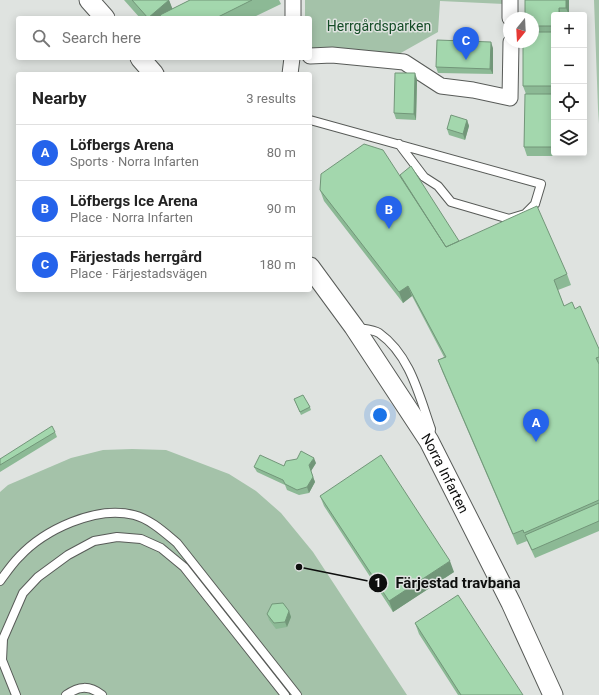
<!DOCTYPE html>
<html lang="en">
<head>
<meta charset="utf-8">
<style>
	body { margin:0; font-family:Roboto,sans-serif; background:#f2f2f2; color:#222 }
	.controls { position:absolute; right:12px; top:12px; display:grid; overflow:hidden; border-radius:4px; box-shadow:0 2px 10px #0003 }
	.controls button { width:36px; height:36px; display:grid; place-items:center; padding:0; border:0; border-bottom:1px solid #e0e0e0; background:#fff; color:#222; font:20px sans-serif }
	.compass { position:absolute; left:503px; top:12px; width:36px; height:36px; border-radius:50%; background:#fff; box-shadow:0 2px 10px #0003; rotate:198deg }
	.you { position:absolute; left:380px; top:415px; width:14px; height:14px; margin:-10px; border:3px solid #fff; border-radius:50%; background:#1a73e8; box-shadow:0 0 0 6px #1a73e833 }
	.badge { display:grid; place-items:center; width:26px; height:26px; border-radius:50%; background:#2563eb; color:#fff; font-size:13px; font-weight:700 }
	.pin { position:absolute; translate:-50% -33px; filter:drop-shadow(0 1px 2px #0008) }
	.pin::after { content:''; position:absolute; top:21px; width:14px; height:12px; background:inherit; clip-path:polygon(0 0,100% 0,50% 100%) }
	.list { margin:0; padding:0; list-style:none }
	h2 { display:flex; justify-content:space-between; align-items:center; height:52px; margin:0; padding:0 16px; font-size:17px }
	h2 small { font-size:13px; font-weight:400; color:#767676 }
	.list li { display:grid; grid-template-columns:26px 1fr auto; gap:12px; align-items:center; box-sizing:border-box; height:56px; padding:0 16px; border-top:1px solid #e0e0e0 }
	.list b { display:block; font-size:15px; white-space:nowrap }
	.list p { margin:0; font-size:13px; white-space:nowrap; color:#767676 }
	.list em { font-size:13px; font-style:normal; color:#767676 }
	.icon { flex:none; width:22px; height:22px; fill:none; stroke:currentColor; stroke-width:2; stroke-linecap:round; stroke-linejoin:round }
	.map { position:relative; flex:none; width:599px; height:695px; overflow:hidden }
	.search { position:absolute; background:#fff; box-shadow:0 2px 10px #0003; left:16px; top:16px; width:296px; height:44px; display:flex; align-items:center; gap:10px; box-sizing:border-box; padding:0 14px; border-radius:4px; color:#767676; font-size:15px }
	.panel { position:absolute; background:#fff; box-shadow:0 2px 10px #0003; left:16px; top:72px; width:296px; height:220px; border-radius:4px }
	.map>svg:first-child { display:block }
</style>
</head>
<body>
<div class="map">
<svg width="599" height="695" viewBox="0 0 599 695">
	<rect width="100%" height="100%" fill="#dfe3e0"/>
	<path fill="#a4c2a9" d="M305,0H504V4L440,1L438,32L399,54L310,51V18H305Z
		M594,0H599V124L598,109Z
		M132,449L166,450L229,474L256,491L281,513L313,552L407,695H0V492L8,485L71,458L103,450Z"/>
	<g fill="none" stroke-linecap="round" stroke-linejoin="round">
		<defs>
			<path id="service" d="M310,120L541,184L535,204L525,214L509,219L451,202L438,186L424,177L399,144
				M358,328C364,329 374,330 379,333C410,355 419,395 431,429L430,435
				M0,581C6,573 12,564 19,557C44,530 96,505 134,515C150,519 165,533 177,543L297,695
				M16,695L2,660L3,639L23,593L38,577L68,555L94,541L117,537L141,539L161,548L184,567L285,695
				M66,695C79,686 89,685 102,695"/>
			<path id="minor" d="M293,0V18
				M510,0V18
				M310,56L332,55L404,62L441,86L473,90L510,98L511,42
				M290,74L292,58"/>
			<g id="tertiary">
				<path d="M89,0L105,18"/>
				<path d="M140,58L154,74"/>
				<path id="s1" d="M310,267L354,327L429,441L511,603L553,695"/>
			</g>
		</defs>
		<use href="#service" stroke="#585b58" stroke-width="10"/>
		<use href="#minor" stroke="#585b58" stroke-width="17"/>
		<use href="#tertiary" stroke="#585b58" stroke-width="21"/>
		<use href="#service" stroke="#fff" stroke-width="8"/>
		<use href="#minor" stroke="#fff" stroke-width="15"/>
		<use href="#tertiary" stroke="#fff" stroke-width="19"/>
	</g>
	<path fill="#8cb995" d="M124,0H169L172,9L190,0H279L281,4L252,18H140Z
		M569,1V15H554V153H561V156H527L524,147L526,94L523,86L533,42V18Z
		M493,48V74L438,73L436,67Z
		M417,79L416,120L396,119L394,113Z
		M467,120L469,126L465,140L449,135L447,129Z
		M400,175L459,241L567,274L571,285L558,290L564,306L575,309L599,349V531L535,558L527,541L517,545L442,371L438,360L444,357L412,296L403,303L324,201L320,190Z
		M294,399L310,407L311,410L301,415Z
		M55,432L57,437L0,472V459Z
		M316,463L311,471L315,482L309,493L299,495L287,490L285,485L257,472L254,467L284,466Z
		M320,496L454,572L393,612L324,506Z
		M289,611L291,617L287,627L276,629L269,620L267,614Z
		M415,623L523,695H458L419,634Z"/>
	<path fill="#729679" d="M169,0L175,15H160L162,18H148Z
		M566,0H569V15L566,8Z
		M559,8L561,15H559Z
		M491,42L493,48V74L490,69Z
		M415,73L417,79L416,120L414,114Z
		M467,120L469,126L465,140L463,134Z
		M408,286L412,296L403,303L399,292Z
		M314,458L316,463L311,471L309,465Z
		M313,477L315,482L309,493L307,487Z
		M450,561L454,572L393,612L389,601Z
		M289,611L291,617L287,627L285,622Z"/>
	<path fill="#a3d7ad" stroke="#729679" d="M132,0H169L148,18Z
		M190,0H252L216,18H162L160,15Z
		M525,0H566V8H559V15H554V26H533V18H525Z
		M533,32H554V86H523V42H533Z
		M437,40L491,42L490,69L436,67Z
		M395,73H415L414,114L394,113Z
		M525,94H554V147H524Z
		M451,115L467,120L463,134L447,129Z
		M364,144L383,150L446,247L537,206L567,274L554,280L564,306L572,302L575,309L580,306L599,349V357L596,358L599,364V500L524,533L523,530L513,534L438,360L446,357L408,286L399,292L320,190L321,174Z
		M411,166L459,241L446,247L400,175Z
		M303,395L310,407L300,412L294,399Z
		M52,426L55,432L0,465V459Z
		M301,451L314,458L309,465L313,477L307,487L297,490L285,484L283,480L254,467L260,455L284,466L286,461L297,459Z
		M381,455L450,561L389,601L320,496Z
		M599,503V521L532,550L525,535Z
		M458,595L523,695H461L415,623Z
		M283,603L289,611L285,622L274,623L267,614L272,604Z"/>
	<g text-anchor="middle" stroke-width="3" stroke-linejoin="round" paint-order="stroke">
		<g font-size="14" fill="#154d27" stroke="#dfe3e0">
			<text x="379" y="31">Herrgårdsparken</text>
		</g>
		<g font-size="14" fill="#0e0f0e" stroke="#dfe3e0">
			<text dy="5" stroke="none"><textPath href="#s1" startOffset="247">Norra Infarten</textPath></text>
		</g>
	</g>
	<path fill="none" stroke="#0e0f0e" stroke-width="1.5" d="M299 567L378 583"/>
	<g fill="#0e0f0e" stroke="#dfe3e0" stroke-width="1.5">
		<circle cx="299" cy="567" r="4"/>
		<circle cx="378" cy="583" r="10"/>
	</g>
	<g font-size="12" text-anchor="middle" font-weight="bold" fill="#fff">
		<text x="378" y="587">1</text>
	</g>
	<g font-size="15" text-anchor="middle" font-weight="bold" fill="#0e0f0e" stroke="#dfe3e0" stroke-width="3" stroke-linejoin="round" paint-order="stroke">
		<text x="458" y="588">Färjestad travbana</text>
	</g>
</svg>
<div class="controls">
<button>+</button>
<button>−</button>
<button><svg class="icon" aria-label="locate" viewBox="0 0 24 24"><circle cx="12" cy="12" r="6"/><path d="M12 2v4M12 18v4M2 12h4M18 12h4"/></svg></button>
<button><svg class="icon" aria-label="layers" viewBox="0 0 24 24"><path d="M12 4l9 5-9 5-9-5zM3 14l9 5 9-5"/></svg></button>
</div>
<svg class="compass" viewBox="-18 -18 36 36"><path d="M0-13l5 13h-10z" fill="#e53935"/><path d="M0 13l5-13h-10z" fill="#767676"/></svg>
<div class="you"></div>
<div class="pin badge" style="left:536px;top:442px">A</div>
<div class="pin badge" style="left:389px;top:229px">B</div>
<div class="pin badge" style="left:466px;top:60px">C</div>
<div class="search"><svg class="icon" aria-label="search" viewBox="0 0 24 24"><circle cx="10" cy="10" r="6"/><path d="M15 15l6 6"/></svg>Search here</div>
<section class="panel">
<h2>Nearby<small>3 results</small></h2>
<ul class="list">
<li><span class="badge">A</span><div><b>Löfbergs Arena</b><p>Sports · Norra Infarten</p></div><em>80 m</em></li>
<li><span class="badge">B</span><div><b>Löfbergs Ice Arena</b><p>Place · Norra Infarten</p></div><em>90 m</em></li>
<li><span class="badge">C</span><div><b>Färjestads herrgård</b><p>Place · Färjestadsvägen</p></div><em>180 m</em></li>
</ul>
</section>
</div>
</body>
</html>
